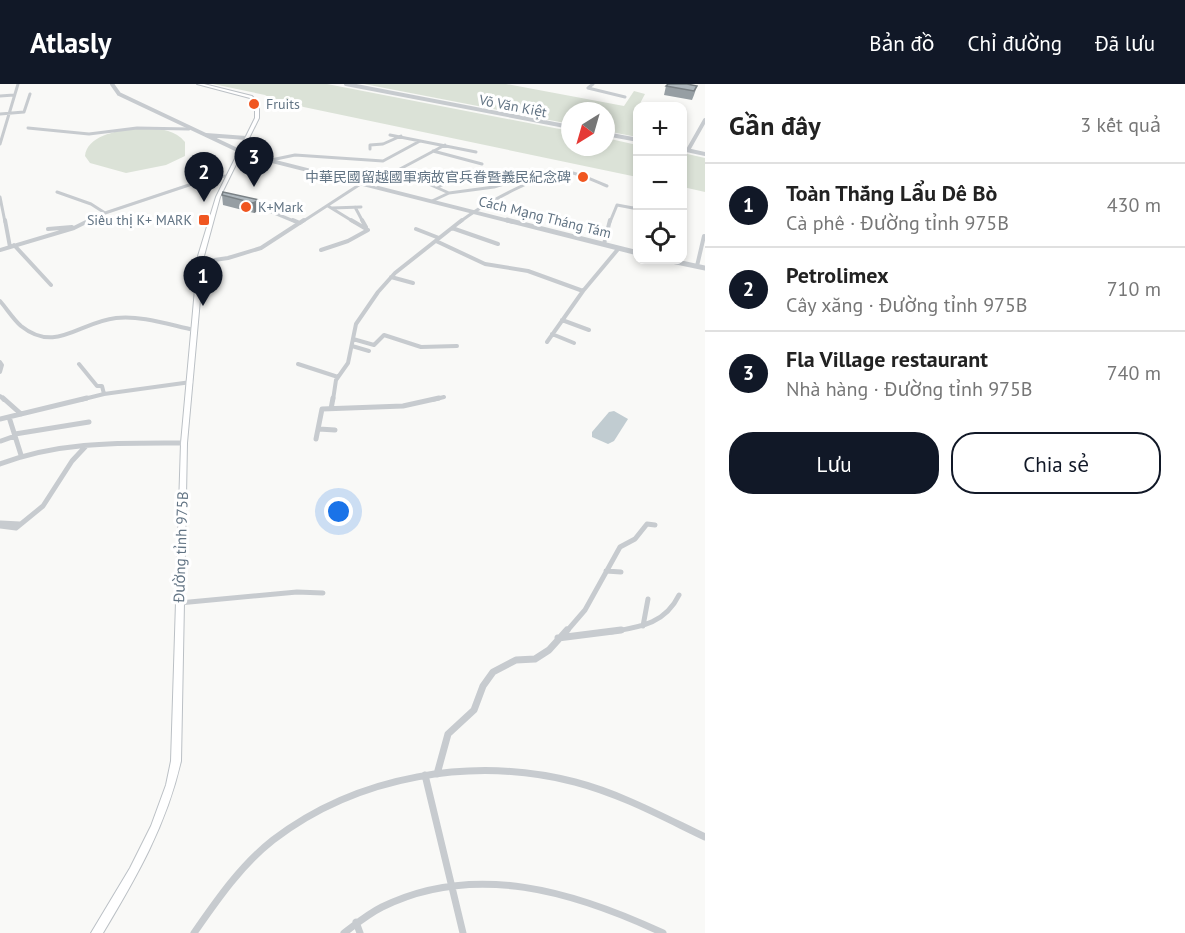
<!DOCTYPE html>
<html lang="vi">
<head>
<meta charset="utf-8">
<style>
	body { margin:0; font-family:"PT Sans","Noto Sans SC",sans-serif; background:#f6f6f6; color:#222 }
	.controls { position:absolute; right:18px; top:18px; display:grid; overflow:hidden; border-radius:12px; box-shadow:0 3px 9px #0003 }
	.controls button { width:54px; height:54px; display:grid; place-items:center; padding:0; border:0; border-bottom:2px solid #e0e0e0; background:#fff; color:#222; font:30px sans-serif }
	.compass { position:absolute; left:561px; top:18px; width:54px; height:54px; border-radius:50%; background:#fff; box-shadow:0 3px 9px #0003; rotate:217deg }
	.you { position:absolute; left:339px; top:428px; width:21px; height:21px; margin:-15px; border:4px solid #fff; border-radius:50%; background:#1a73e8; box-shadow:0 0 0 9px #1a73e833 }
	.badge { display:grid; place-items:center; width:39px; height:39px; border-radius:50%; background:#111827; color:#fff; font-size:20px; font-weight:700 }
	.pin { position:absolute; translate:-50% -50px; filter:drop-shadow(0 2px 3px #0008) }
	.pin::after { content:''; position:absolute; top:32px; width:21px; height:18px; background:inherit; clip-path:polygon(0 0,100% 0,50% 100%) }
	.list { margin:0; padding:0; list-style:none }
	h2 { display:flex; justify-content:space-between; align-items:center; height:78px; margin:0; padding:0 24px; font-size:26px }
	h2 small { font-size:20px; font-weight:400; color:#767676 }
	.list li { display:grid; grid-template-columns:39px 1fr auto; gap:18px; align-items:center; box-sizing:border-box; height:84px; padding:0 24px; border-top:2px solid #e0e0e0 }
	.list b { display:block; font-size:22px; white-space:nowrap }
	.list p { margin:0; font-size:20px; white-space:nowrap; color:#767676 }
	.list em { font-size:20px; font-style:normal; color:#767676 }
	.actions { display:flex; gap:12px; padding:18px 24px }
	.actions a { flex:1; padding:14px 0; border:2px solid #111827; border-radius:24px; text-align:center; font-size:21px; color:#111827 }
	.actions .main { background:#111827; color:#fff }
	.icon { flex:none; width:33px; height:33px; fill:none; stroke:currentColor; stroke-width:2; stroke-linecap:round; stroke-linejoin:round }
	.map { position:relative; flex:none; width:705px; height:849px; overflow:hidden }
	header { display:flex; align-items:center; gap:36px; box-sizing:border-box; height:84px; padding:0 30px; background:#111827; color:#fff }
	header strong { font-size:28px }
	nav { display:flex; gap:33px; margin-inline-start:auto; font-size:21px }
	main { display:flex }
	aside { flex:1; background:#fff }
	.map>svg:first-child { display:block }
</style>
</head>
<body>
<header>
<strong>Atlasly</strong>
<nav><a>Bản đồ</a><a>Chỉ đường</a><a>Đã lưu</a></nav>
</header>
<main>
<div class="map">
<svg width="705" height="849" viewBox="0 0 705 849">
	<rect width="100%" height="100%" fill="#f9f9f7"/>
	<path fill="#dbe2d7" d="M213,0H327L570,47V63H606V54L637,61V93L275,17L265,11Z
		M364,0H506L624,22L634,7L645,10L635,29L637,30V53L606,47V27H570V40Z
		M132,45C151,45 172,42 185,58V72L166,81L126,89L90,79L85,72C87,52 116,47 132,45Z
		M683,69L705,74V108L683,103Z"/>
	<path fill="#c1ccd1" d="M614,327L628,335L614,357L608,360L592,353V348L609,328Z"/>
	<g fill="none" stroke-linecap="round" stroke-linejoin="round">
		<defs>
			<path id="secondary" d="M197,0H204L252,12L259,20V34L220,113L204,172L187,359L181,677C166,742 137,792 103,849H91L130,784L151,742L166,701L171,677L181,359L198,172L216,113L255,34V20L250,14Z"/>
		</defs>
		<use href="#secondary" stroke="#bbc0c5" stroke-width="2"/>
		<path stroke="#c7cbcf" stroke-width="3" d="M593,0L588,4L625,13
			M0,12L14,11
			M0,30L24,28L30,10
			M28,44L89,50L137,44L189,45
			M390,51L476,68
			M0,60L18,0
			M370,65V61L383,60L401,52
			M433,67L482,80
			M271,76L295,71L383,77L420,57
			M397,86L449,109L432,117
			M420,95L438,86
			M370,101L445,61
			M437,103L458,94
			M57,108L91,120L105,129
			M449,109L494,103L524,94L538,96
			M0,113L5,138
			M255,121L296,138
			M328,122L354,138
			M355,123L363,138
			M332,124L361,123
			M87,138L105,129L213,93L228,92
			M302,138L362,99
			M460,138C477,124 548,84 568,88C581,90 595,97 607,102
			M610,138L617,121L633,124L638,122"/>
		<path stroke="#c7cbcf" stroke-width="4" d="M5,136L10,163
			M293,136L300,139
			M362,136L366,143
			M452,144L498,160
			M48,145L72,143
			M416,145L439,154
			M436,157L485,180L528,187L583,207
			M604,160L610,136
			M14,161L51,201
			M0,166L74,144L90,136
			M321,166L348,157L368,146L351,136
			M201,178L228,174L261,164L304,136
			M697,182L704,152
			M391,193L413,199
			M0,217C7,225 13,235 21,242C56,270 79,238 116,234C141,231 170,241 194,246
			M562,236L589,246
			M552,250L574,259
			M353,255L374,261L384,251L421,263L457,262
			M547,258L583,207L619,164
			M352,262L369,267
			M0,278L2,281L0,288
			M79,280L97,302H102L104,310
			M298,280L338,293
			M0,312L4,316
			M80,316L104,310L191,298
			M333,316L336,296L348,279L356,240L378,208L395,189L462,136
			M432,316L444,313"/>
		<path stroke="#c7cbcf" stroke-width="5" d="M3,314L21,330
			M331,325L333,314
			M9,333L21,371
			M0,335L87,314
			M319,345L335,346
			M15,350L89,338
			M316,355L322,325L403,322L439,314
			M1,357L15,352
			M0,380C60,357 121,359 184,359
			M1,439L20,440
			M0,442L16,444L43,422L72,377L86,362
			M606,487L621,488
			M179,519L297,508L323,509
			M643,542L648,515
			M566,548L585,526L620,463L635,455L647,440L655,441
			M611,548C640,543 665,540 679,511"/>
		<path stroke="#c7cbcf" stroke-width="7" d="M558,554L621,546
			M437,690L448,650L474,626L483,602L493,588L516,576L535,575L549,566L567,546
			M425,691L463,849
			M356,838L360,849
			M194,849C217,816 241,781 273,756C358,691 473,672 575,698C621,710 663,733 705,753
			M344,849C356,840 368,830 382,823C475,777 575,808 663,849"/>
		<path stroke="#c7cbcf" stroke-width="4" d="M112,0L119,10L248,71L513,138
			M346,0L570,43
			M606,50L638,56
			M206,51L246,54
			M682,65L705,70
			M688,66L705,36"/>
		<path stroke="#c7cbcf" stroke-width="5" d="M507,136L638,169
			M667,176L705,184"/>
		<use href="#secondary" fill="#fff" fill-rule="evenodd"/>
	</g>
	<path fill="#969ea3" d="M666,2H697L694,11L692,16L664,11Z
		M222,111L259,116L260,126L254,129L223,121Z"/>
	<path fill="#7a8185" d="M259,116L260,126L254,129L253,119Z"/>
	<path fill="#afb8be" stroke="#7a8185" stroke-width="1.5" d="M668,0H687L697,2L694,7L666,2Z
		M223,108L259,116L253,119L222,111Z"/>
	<g fill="#f05620" stroke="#fff" stroke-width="2">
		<circle cx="254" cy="20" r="6"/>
		<circle cx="583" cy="93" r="6"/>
		<circle cx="246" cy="123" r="6"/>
		<rect x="198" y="130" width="12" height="12" rx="3"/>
	</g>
	<g text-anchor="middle" stroke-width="6" stroke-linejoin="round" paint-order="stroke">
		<g font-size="14" fill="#627484" stroke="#fff" text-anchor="start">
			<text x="266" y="25">Fruits</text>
			<text x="571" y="98" text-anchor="end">中華民國留越國軍病故官兵眷暨義民紀念碑</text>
			<text x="258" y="128">K+Mark</text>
			<text x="192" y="141" text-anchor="end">Siêu thị K+ MARK</text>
		</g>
		<g font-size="14" fill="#627484" stroke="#fff">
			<text transform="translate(513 22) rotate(11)" y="5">Võ Văn Kiệt</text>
			<text transform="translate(545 133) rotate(14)" y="5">Cách Mạng Tháng Tám</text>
		</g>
		<g font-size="15" fill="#627484" stroke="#fff">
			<text transform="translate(181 463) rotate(-88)" y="5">Đường tỉnh 975B</text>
		</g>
	</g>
</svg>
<div class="controls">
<button>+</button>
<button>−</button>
<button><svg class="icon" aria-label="locate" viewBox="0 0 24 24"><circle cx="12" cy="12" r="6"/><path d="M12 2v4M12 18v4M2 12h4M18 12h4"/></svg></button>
</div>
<svg class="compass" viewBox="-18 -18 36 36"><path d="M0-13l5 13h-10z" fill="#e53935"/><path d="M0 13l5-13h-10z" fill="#767676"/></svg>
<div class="you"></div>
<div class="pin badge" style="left:203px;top:222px">1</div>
<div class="pin badge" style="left:204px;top:118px">2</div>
<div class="pin badge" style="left:254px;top:103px">3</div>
</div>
<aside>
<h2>Gần đây<small>3 kết quả</small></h2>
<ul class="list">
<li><span class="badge">1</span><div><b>Toàn Thắng Lẩu Dê Bò</b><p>Cà phê · Đường tỉnh 975B</p></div><em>430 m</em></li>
<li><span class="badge">2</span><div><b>Petrolimex</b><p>Cây xăng · Đường tỉnh 975B</p></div><em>710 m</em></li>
<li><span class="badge">3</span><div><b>Fla Village restaurant</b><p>Nhà hàng · Đường tỉnh 975B</p></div><em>740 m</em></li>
</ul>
<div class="actions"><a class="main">Lưu</a><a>Chia sẻ</a></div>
</aside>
</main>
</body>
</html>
